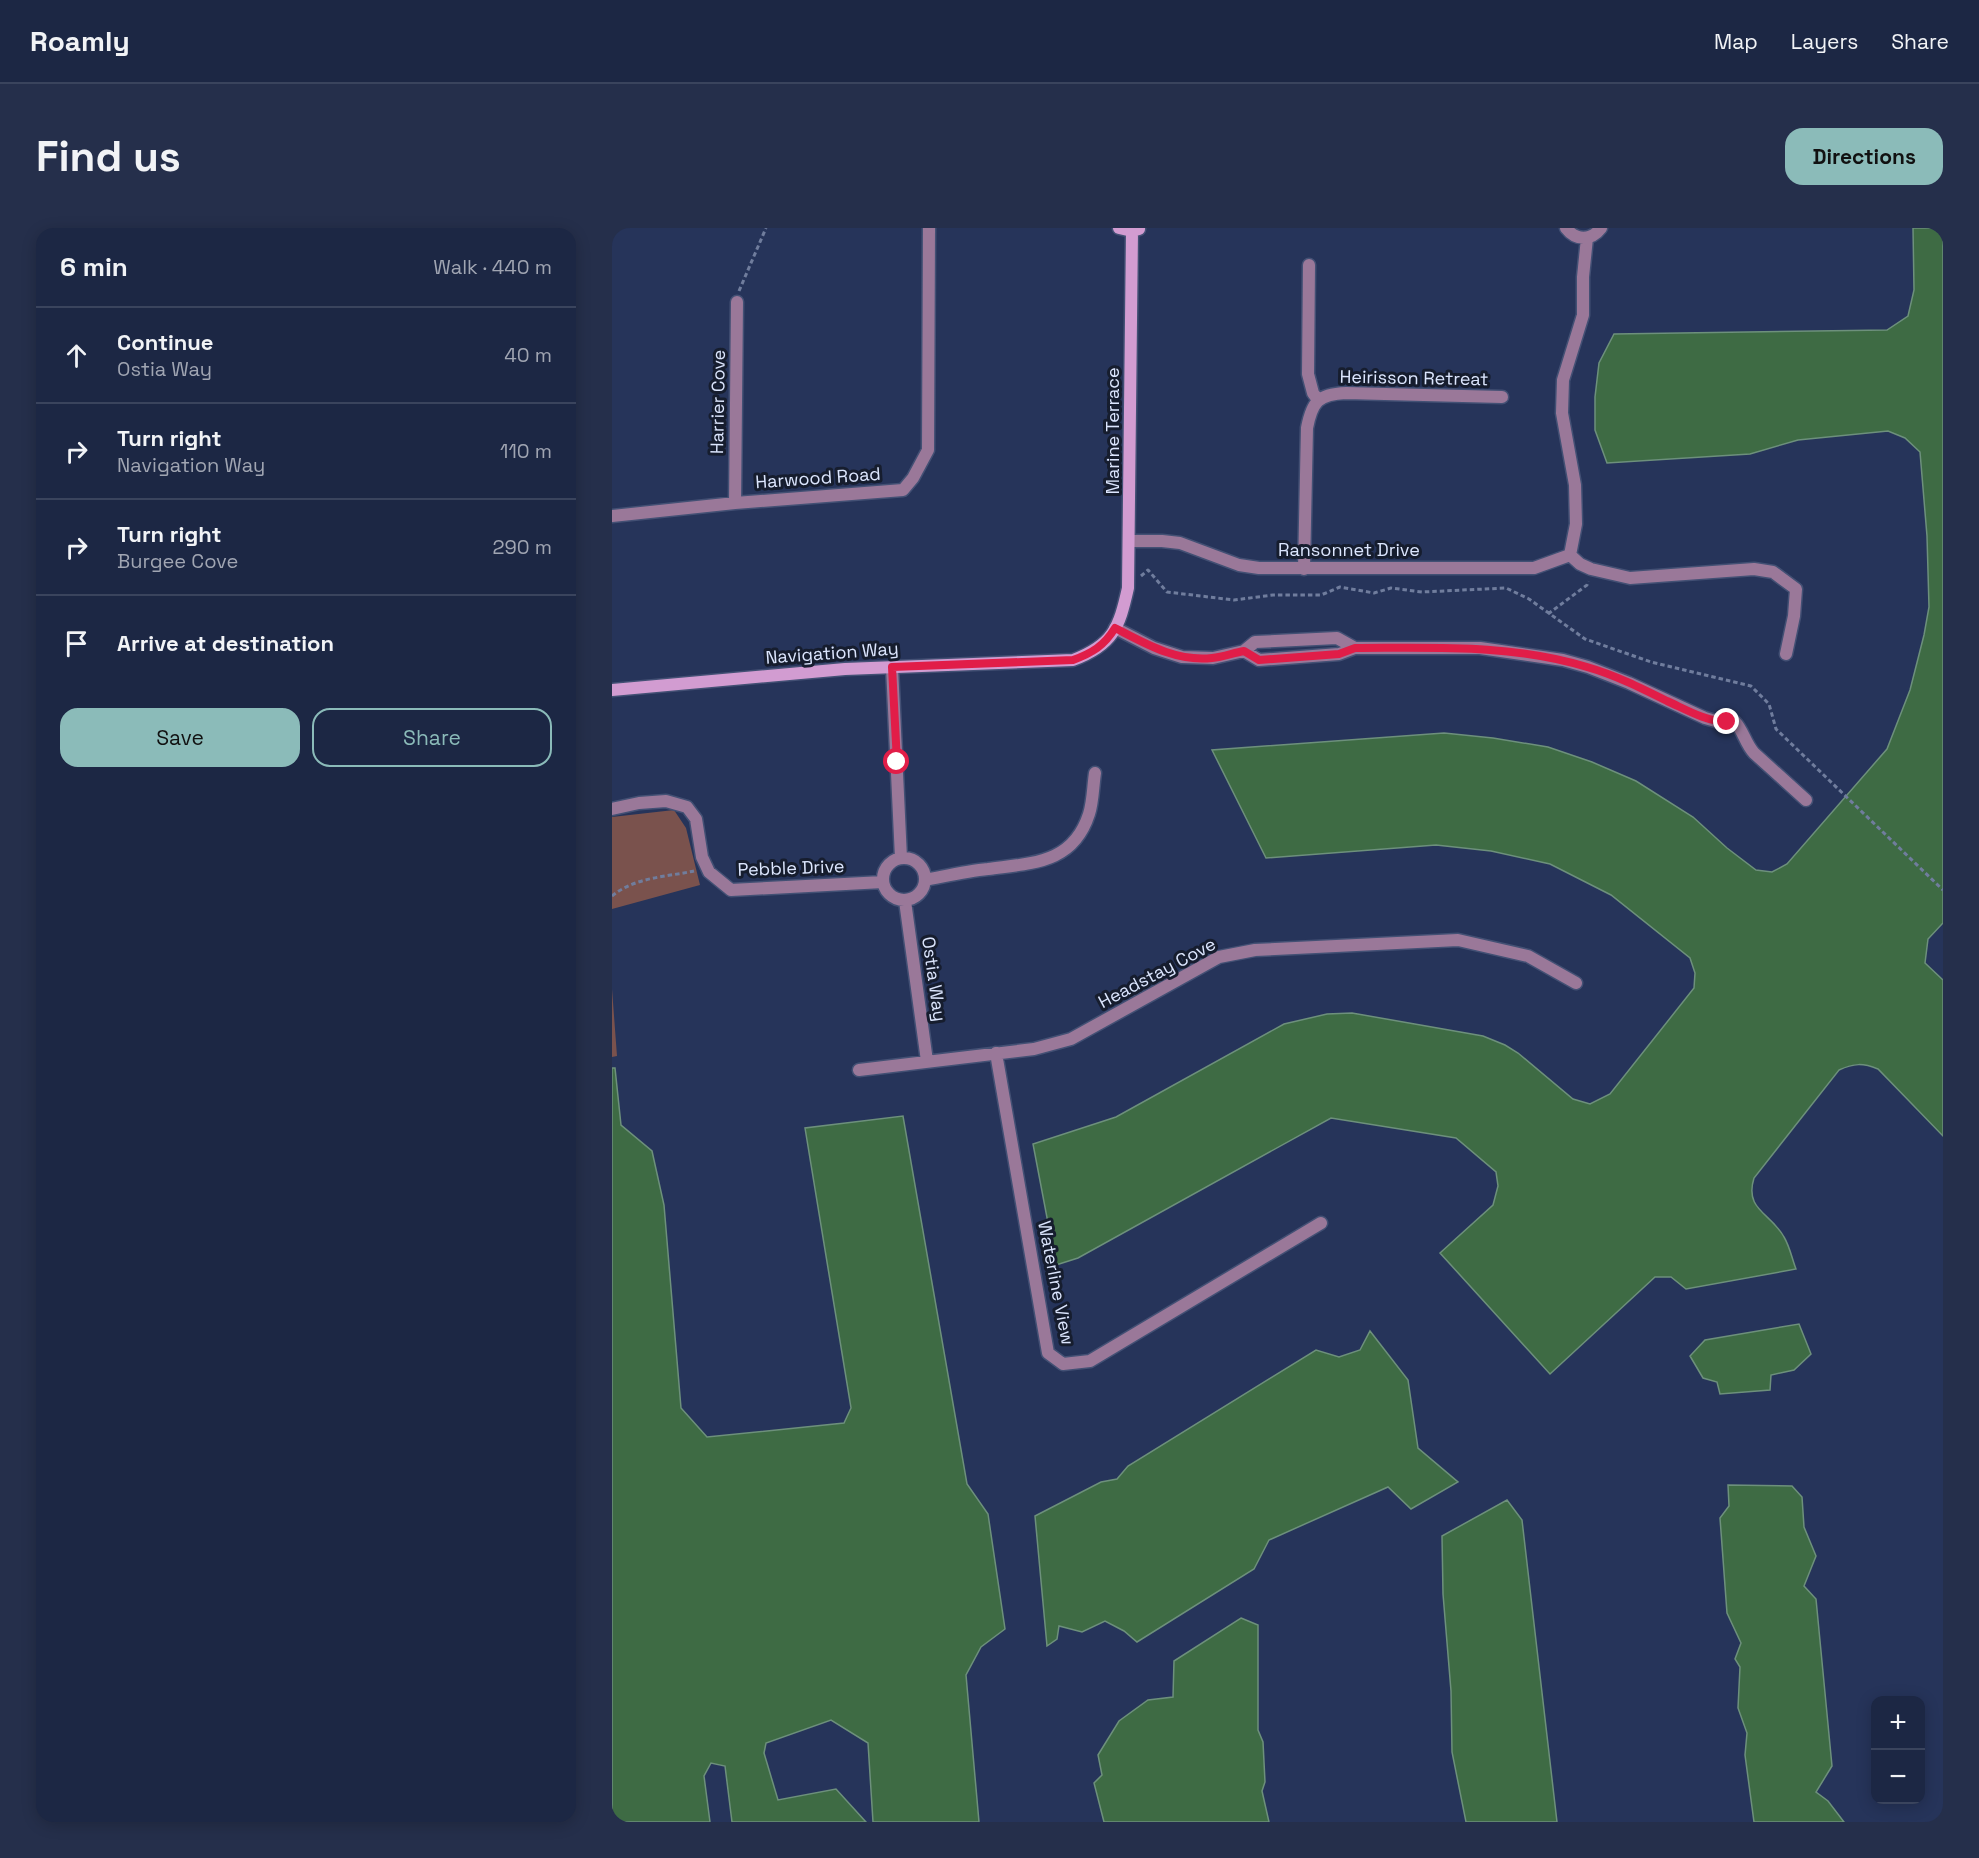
<!DOCTYPE html>
<html lang="en">
<head>
<meta charset="utf-8">
<style>
	body { margin:0; font-family:"Space Grotesk",sans-serif; background:#252f4b; color:#f1f3f6 }
	.controls { position:absolute; right:18px; bottom:18px; display:grid; overflow:hidden; border-radius:12px; box-shadow:0 3px 15px #0003 }
	.controls button { width:54px; height:54px; display:grid; place-items:center; padding:0; border:0; border-bottom:2px solid #3a445d; background:#1c2744; color:#f1f3f6; font:30px sans-serif }
	.stop { position:absolute; width:18px; height:18px; margin:-14px; border:4px solid #e11d48; border-radius:50%; background:#fff }
	.stop.end { background:#e11d48; border-color:#fff; box-shadow:0 2px 6px #0008 }
	.list { margin:0; padding:0; list-style:none }
	h2 { display:flex; justify-content:space-between; align-items:center; height:78px; margin:0; padding:0 24px; font-size:26px }
	h2 small { font-size:20px; font-weight:400; color:#a0a5b2 }
	.list li { display:grid; grid-template-columns:39px 1fr auto; gap:18px; align-items:center; box-sizing:border-box; height:96px; padding:0 24px; border-top:2px solid #3a445d }
	.list b { display:block; font-size:22px; white-space:nowrap }
	.list p { margin:0; font-size:20px; white-space:nowrap; color:#a0a5b2 }
	.list em { font-size:20px; font-style:normal; color:#a0a5b2 }
	.actions { display:flex; gap:12px; padding:18px 24px }
	.actions a { flex:1; padding:14px 0; border:2px solid #8bbbb9; border-radius:18px; text-align:center; font-size:21px; color:#8bbbb9 }
	.actions .main { background:#8bbbb9; color:#111 }
	.icon { flex:none; width:33px; height:33px; fill:none; stroke:currentColor; stroke-width:2; stroke-linecap:round; stroke-linejoin:round }
	.map { position:relative; flex:none; width:1331px; height:1594px; overflow:hidden; border-radius:18px }
	header { display:flex; align-items:center; gap:36px; box-sizing:border-box; height:84px; padding:0 30px; background:#1c2744; border-bottom:2px solid #3a445d }
	header strong { font-size:28px }
	nav { display:flex; gap:33px; margin-inline-start:auto; font-size:21px }
	.intro { display:flex; align-items:center; justify-content:space-between; box-sizing:border-box; height:144px; padding:0 36px }
	h1 { margin:0; font-size:42px }
	.button { padding:15px 27px; border-radius:18px; background:#8bbbb9; color:#111; font-size:21px; font-weight:700 }
	main { display:flex; gap:36px; padding:0 36px }
	aside { flex:1; background:#1c2744; border-radius:18px; box-shadow:0 3px 15px #0003 }
	.map>svg:first-child { display:block }
</style>
</head>
<body>
<header>
<strong>Roamly</strong>
<nav><a>Map</a><a>Layers</a><a>Share</a></nav>
</header>
<div class="intro"><h1>Find us</h1><a class="button">Directions</a></div>
<main>
<aside>
<h2>6 min<small>Walk · 440 m</small></h2>
<ul class="list">
<li><svg class="icon" aria-label="ahead" viewBox="0 0 24 24"><path d="M12 20V5M6 11l6-6 6 6"/></svg><div><b>Continue</b><p>Ostia Way</p></div><em>40 m</em></li>
<li><svg class="icon" aria-label="right" viewBox="0 0 24 24"><path d="M7 20v-9h11M14 6l5 5-5 5"/></svg><div><b>Turn right</b><p>Navigation Way</p></div><em>110 m</em></li>
<li><svg class="icon" aria-label="right" viewBox="0 0 24 24"><path d="M7 20v-9h11M14 6l5 5-5 5"/></svg><div><b>Turn right</b><p>Burgee Cove</p></div><em>290 m</em></li>
<li><svg class="icon" aria-label="arrive" viewBox="0 0 24 24"><path d="M6 21V4h12l-3 4 3 4H6"/></svg><div><b>Arrive at destination</b></div></li>
</ul>
<div class="actions"><a class="main">Save</a><a>Share</a></div>
</aside>
<div class="map">
<svg width="1331" height="1594" viewBox="0 0 1331 1594">
	<rect width="100%" height="100%" fill="#26345a"/>
	<path fill="#7a524d" d="M62,582L74,600L88,657L0,681V589Z
		M0,761L5,828L0,829Z"/>
	<path fill="#3e6b44" stroke="#6d907c" stroke-width="1.5" d="M1301,0H1331V695L1316,711L1313,735L1331,752V908L1266,841C1251,835 1242,835 1227,842L1142,950C1132,982 1159,985 1172,1009C1178,1019 1180,1031 1184,1041L1074,1061L1059,1049H1043L938,1146L828,1025L881,977L886,958L884,944L844,910L719,890L466,1030L444,1037L421,916L504,889L672,796L715,786L740,785L871,808L893,817L906,825L961,871L978,876L998,866L1082,760L1083,745L1078,730L999,667L938,636L879,623L824,617L654,630L600,522L832,505L881,510L936,519L980,534L1024,553L1081,589L1115,620L1144,642L1160,644L1175,636L1275,521L1298,462L1312,407L1317,379L1315,308L1308,224L1293,210L1276,203L1186,212L1138,226L995,235L983,202V169L987,135L1002,106L1275,102L1296,88L1302,62Z
		M0,840H3L9,897L40,923L52,977L69,1180L95,1209L232,1195L239,1180L193,900L291,888L355,1256L376,1286L393,1401L369,1419L354,1447L367,1594H261L256,1515L219,1492L154,1515L152,1525L166,1572L224,1561L254,1594H120L113,1538L99,1535L92,1548L98,1594H0Z
		M1187,1096L1199,1126L1182,1142L1159,1147L1158,1162L1108,1166L1105,1154L1091,1150L1078,1128L1093,1112Z
		M758,1103L796,1152L806,1220L846,1254L799,1281L776,1259L657,1312L642,1341L525,1414L512,1403L493,1393L470,1404L447,1398L445,1411L435,1418L423,1288L489,1254L505,1251L516,1238L704,1122L727,1129L748,1122Z
		M1116,1257L1180,1258L1190,1269L1192,1299L1204,1328L1192,1358L1204,1371L1220,1538L1204,1564L1216,1573L1232,1594H1142L1133,1527L1135,1505L1126,1480L1128,1439L1123,1431L1129,1415L1115,1385L1108,1290L1117,1278Z
		M895,1272L910,1292L945,1594H854L840,1524L839,1463L831,1366L830,1308Z
		M629,1390L646,1397V1502L651,1514L653,1554L650,1563L657,1594H492L482,1555L490,1547L486,1527L507,1493L536,1472L561,1469L562,1433Z"/>
	<g fill="none" stroke-linecap="round" stroke-linejoin="round">
		<defs>
			<path id="street" d="M954,0C964,13 979,13 989,0
				M697,37L696,146L701,165L706,172
				M123,275L125,74
				M0,288L123,275L291,262L301,250L316,222L317,0
				M518,313H550L568,315L627,337L647,340H922L958,327
				M958,327L964,296L963,257L950,185L951,152L971,87V49L975,10
				M958,327L968,336L979,341L1018,350L1142,341L1161,344L1184,361L1182,388L1174,426
				M692,341L695,200C700,174 706,166 734,165L890,169
				M503,400L542,420L570,429L601,430L632,423L643,414L725,410L743,420
				M632,423L647,432L727,426L743,420H868L951,432L976,439L1017,455L1093,490L1107,494H1123C1131,502 1133,515 1142,525L1194,572
				M280,439L289,630
				M0,581L27,575L54,573L75,579L84,591L90,629L97,644L119,662L271,654
				M271 651a21 21 0 1 1 42 0a21 21 0 1 1-42 0Z
				M313,652C334,648 355,643 376,641C420,635 461,636 477,586C481,574 481,558 483,545
				M293,673L315,833
				M384,825L436,1125L451,1136L478,1133L709,995
				M247,842L422,821L459,811L607,729L643,722L846,712L916,728L964,755"/>
			<path id="secondary" d="M507,0L520,3L527,1
				M0,462L233,441L461,432C501,417 507,400 516,360L520,3"/>
		</defs>
		<use href="#street" stroke="#435074" stroke-width="15"/>
		<use href="#secondary" stroke="#435074" stroke-width="15"/>
		<path stroke="#707d9d" stroke-width="3" stroke-dasharray="4.5 3" stroke-linecap="butt" d="M127,63L154,0
			M529,348L536,342L555,364L622,372L661,367H709L728,359L762,365L779,360L810,364L894,360L917,371L973,411L1039,434L1139,458L1157,476L1164,501L1331,662
			M936,386L975,357L976,353
			M0,668C23,649 54,649 82,643"/>
		<use href="#street" stroke="#9a7899" stroke-width="12"/>
		<use href="#secondary" stroke="#d29cd1" stroke-width="12"/>
	</g>
	<g fill="none" stroke-linecap="round" stroke-linejoin="round">
		<path stroke="#e11d48" stroke-width="8" d="M285,534L280,439L461,432C480,425 492,418 503,400C534,416 564,434 600,430C611,429 621,425 632,423L647,432L727,426L743,420C821,420 900,416 975,439C1003,447 1029,460 1055,473C1075,482 1093,493 1115,494"/>
	</g>
	<g text-anchor="middle" stroke-width="6" stroke-linejoin="round" paint-order="stroke">
		<g font-size="18" fill="#dce6fe" stroke="#161d2e">
			<text transform="translate(802 150) rotate(1)" y="6">Heirisson Retreat</text>
			<text transform="translate(106 174) rotate(-89)" y="6">Harrier Cove</text>
			<text transform="translate(501 203) rotate(-90)" y="6">Marine Terrace</text>
			<text transform="translate(206 250) rotate(-4)" y="6">Harwood Road</text>
			<text x="737" y="328">Ransonnet Drive</text>
			<text transform="translate(220 425) rotate(-4)" y="6">Navigation Way</text>
			<text transform="translate(179 640) rotate(-2)" y="6">Pebble Drive</text>
			<text transform="translate(545 745) rotate(-28)" y="6">Headstay Cove</text>
			<text transform="translate(322 751) rotate(82)" y="6">Ostia Way</text>
			<text transform="translate(444 1055) rotate(79)" y="6">Waterline View</text>
		</g>
	</g>
</svg>
<div class="controls">
<button>+</button>
<button>−</button>
</div>
<div class="stop" style="left:285px;top:534px"></div>
<div class="stop end" style="left:1115px;top:494px"></div>
</div>
</main>
</body>
</html>
